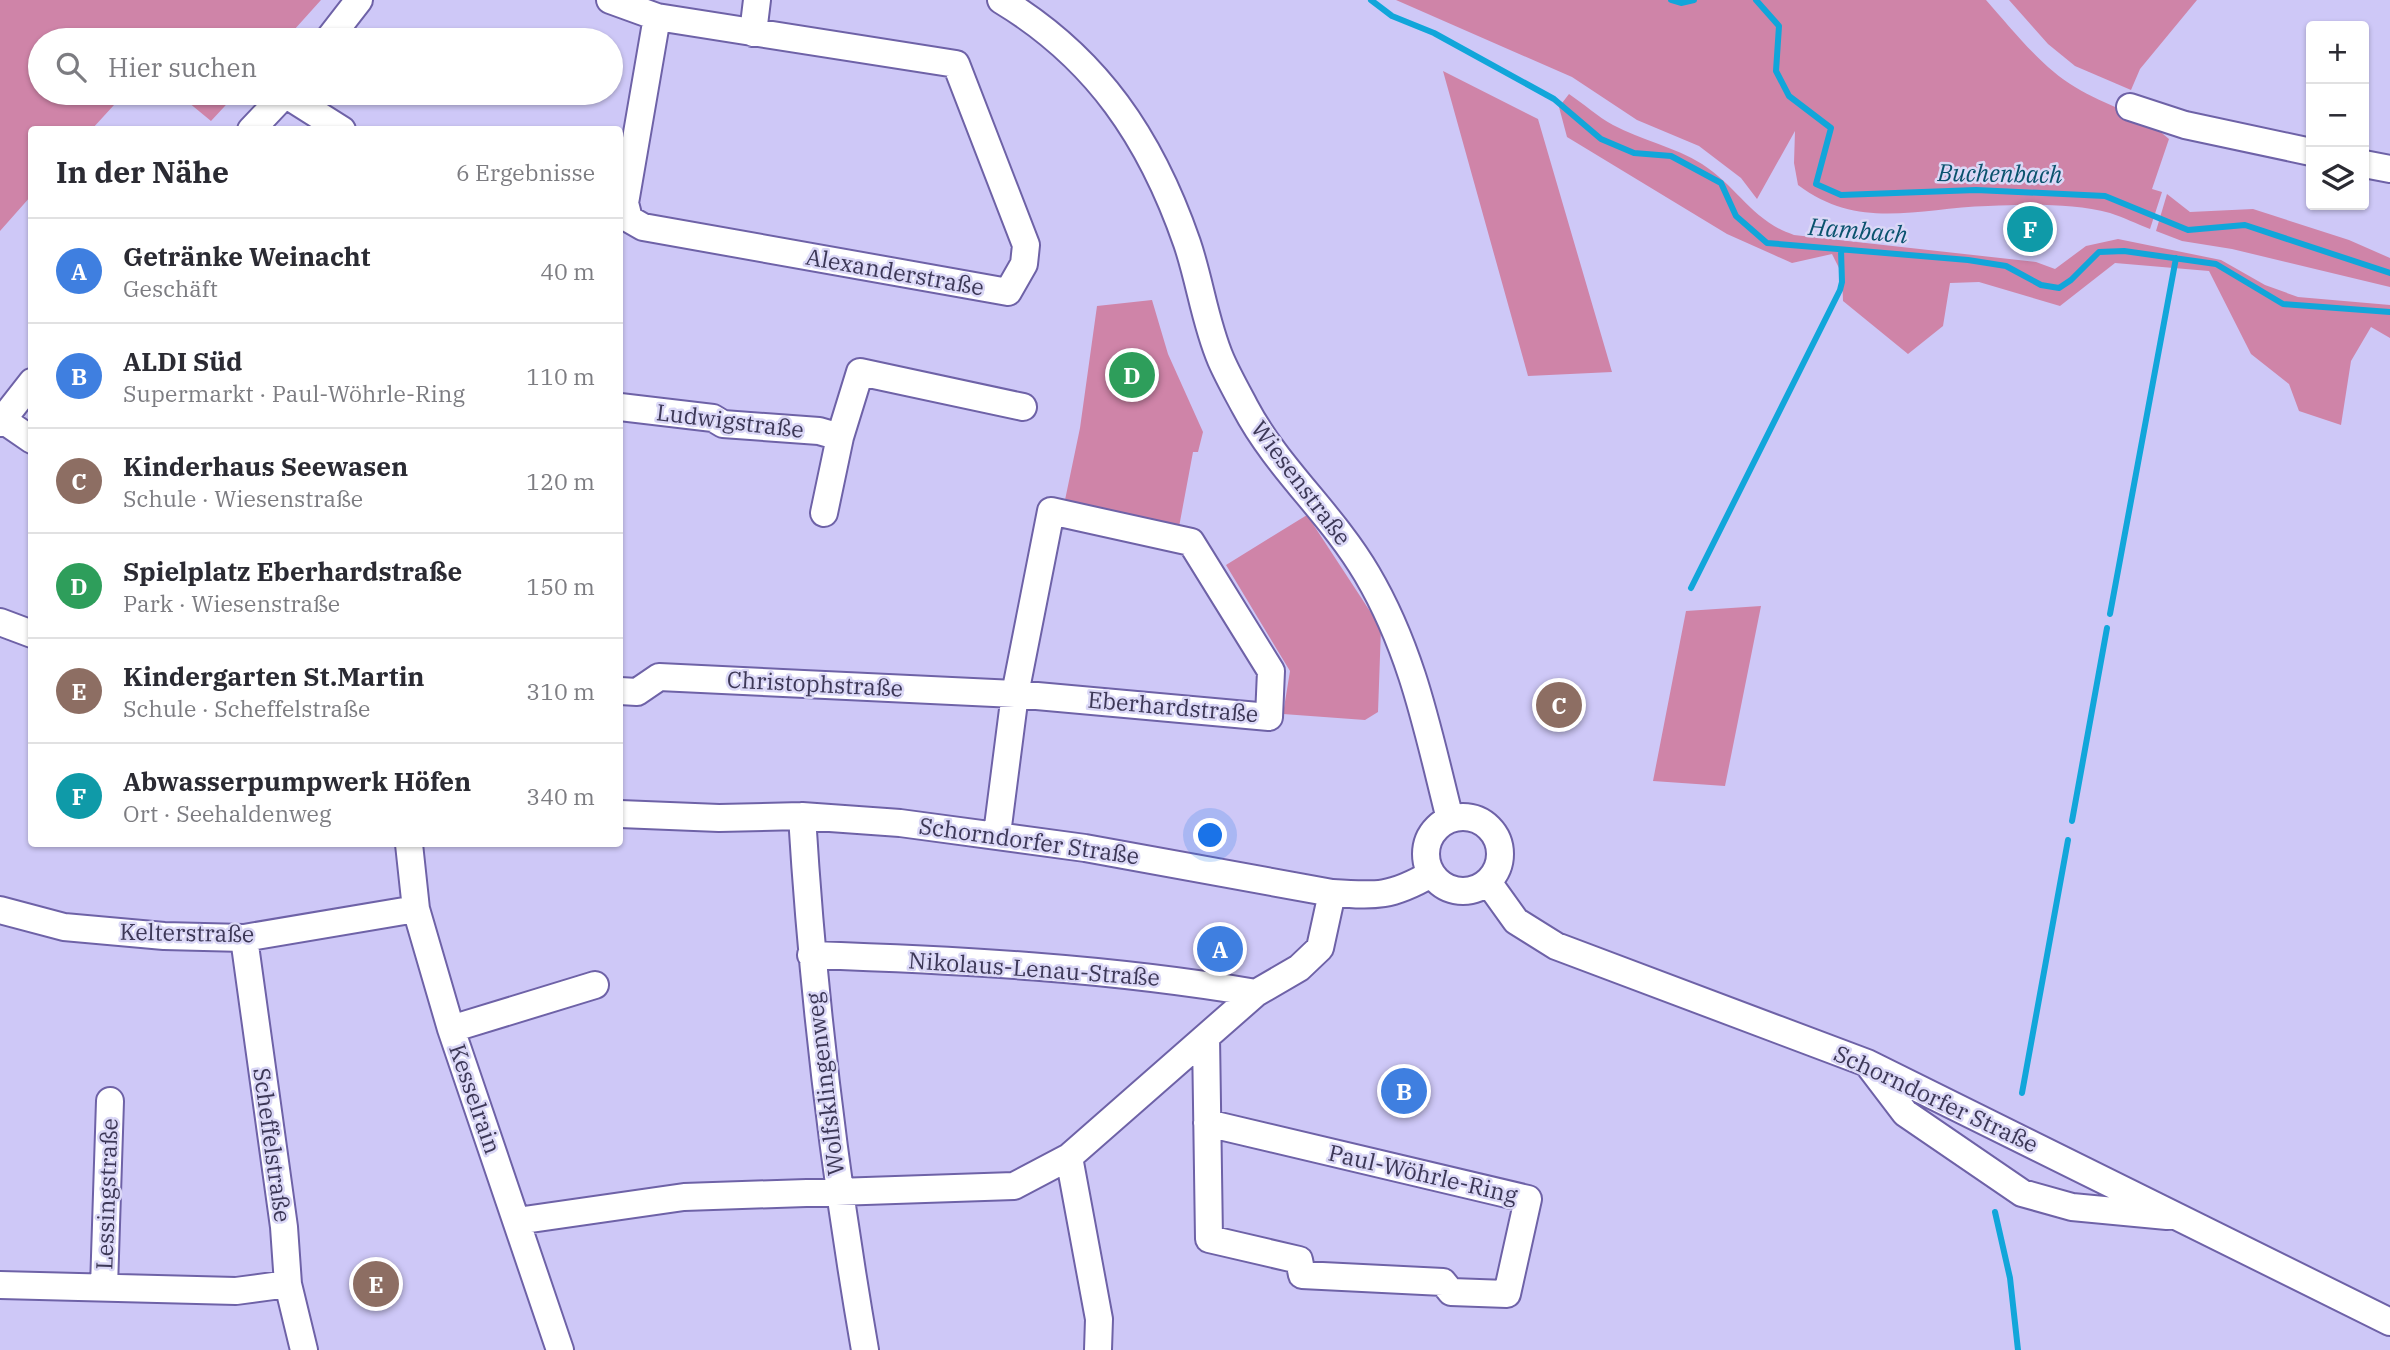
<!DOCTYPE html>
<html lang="de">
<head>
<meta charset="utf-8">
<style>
	body { margin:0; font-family:"IBM Plex Serif",serif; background:#f2f2f3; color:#2b2b33 }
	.controls { position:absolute; right:21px; top:21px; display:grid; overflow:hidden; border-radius:7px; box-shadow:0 2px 5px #0004 }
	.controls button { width:63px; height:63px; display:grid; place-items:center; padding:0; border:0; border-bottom:2px solid #e1e1e2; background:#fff; color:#2b2b33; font:35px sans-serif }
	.you { position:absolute; left:1211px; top:836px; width:24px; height:24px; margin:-18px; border:5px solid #fff; border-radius:50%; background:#1a73e8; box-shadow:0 0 0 10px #1a73e833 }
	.badge { display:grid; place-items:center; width:46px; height:46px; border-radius:50%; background:#0b8043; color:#fff; font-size:23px; font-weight:700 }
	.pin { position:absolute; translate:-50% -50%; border:4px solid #fff; box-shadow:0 2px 7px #0006 }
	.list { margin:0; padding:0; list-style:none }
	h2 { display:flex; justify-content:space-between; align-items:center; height:91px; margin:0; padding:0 28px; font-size:30px }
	h2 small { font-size:23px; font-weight:400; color:#7c7c81 }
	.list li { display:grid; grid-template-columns:46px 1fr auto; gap:21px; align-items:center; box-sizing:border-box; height:105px; padding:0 28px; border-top:2px solid #e1e1e2 }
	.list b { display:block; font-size:26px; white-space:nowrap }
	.list p { margin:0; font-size:23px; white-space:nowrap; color:#7c7c81 }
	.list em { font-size:23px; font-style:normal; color:#7c7c81 }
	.icon { flex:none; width:38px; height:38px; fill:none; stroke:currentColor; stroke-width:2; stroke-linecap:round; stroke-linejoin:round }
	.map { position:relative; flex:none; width:2390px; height:1350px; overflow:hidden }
	.search { position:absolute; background:#fff; box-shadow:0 2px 5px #0004; left:28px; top:28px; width:595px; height:77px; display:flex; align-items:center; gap:18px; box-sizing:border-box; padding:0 24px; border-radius:38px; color:#7c7c81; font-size:26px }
	.panel { position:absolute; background:#fff; box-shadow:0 2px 5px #0004; left:28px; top:126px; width:595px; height:721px; border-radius:7px }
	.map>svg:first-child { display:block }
</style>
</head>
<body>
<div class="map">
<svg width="2390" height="1350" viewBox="0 0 2390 1350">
	<rect width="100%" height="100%" fill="#cec8f7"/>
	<path fill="#cf84a8" d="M0,0H321L285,40H40V93H125L92,129L32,130L31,196L0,231Z
		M1396,0H1986C2011,28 2042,68 2075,87C2106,106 2142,114 2169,139L2152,189L2162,192L2150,229C2137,224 2123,217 2110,213C2073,203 2027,204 1988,206C1918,208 1859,231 1798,185L1794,163L1795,131L1757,199L1741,178L1699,146L1637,120L1572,77Z
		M2009,0H2197L2140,69L2131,90L2075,66L2048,44Z
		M1443,71L1538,119L1612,372L1528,376Z
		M177,93H237L211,121Z
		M1569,94C1584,104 1598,117 1613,125C1641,140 1675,147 1702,164C1738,187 1752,221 1794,235L2036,262L2055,269L2086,246L2118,239L2221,260L2265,285L2298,297L2390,305V338L2371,327L2351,361L2341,425L2299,411L2289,384L2251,354L2209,271L2115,263L2060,306L1979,282L1950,283L1943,326L1908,354L1843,301L1842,274L1832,254L1792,263L1727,234L1567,137L1559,107Z
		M2167,194L2190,212L2253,209L2349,240L2390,258V287L2232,249L2182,241L2156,231Z
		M1152,300L1168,354L1203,432L1198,452H1193L1179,527L1065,500L1080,428L1097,306Z
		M1307,515L1381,628L1378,712L1365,720L1283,714L1290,671L1226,565Z
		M1761,606L1725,786L1653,781L1686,611Z"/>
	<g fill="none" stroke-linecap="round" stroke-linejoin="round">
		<path stroke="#11a6da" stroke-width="6" d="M1371,0L1392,16L1434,33L1554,99L1601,139L1634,153L1671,156L1721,183L1736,216L1767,243L1968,260L2006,266L2041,285L2059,288L2071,280L2099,252L2124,251L2216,264L2283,304L2390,312
			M1671,0L1681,3L1694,0
			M1756,0L1779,26L1776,71L1789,96L1831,128L1816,184L1841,195L1976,190L2105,196L2188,230L2245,225L2390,273
			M1691,588L1840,290L1842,282L1841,250
			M2110,614L2176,258
			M2072,821L2107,628
			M2022,1093L2068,840
			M1995,1212L2010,1278L2018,1350"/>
		<defs>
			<path id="minor" d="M610,0L657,17L956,64L1026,245L1024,264L1008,292L643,227L629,219L625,203L657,17
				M1001,0C1097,58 1151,139 1187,243C1200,281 1205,323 1221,360C1228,376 1237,392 1245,407C1277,468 1332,514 1367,574C1413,652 1428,732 1450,819
				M753,33L757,0
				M328,40L359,0
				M285,94L342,130
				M2130,107L2185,125L2311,152
				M251,130L286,93
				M2364,164L2390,169
				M620,407L713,418L723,424L819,431L840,437
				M0,418L32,440
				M0,423L32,382
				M824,513L840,437L860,372L1023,407
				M0,622L32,634
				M620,691L637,692L659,677L1015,694L1269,717L1271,671L1191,542L1051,511L1015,694L997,834
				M620,814L719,818L802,816L900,823L1085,848L1332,893C1377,896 1391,897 1431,874
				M802,816C813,996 834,1172 865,1350
				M1426 854a37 37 0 1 1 74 0a37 37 0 1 1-74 0Z
				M409,844L416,909L451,1029L560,1350
				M1488,882L1516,921L1556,946L1867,1063L2390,1322
				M0,910L64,927L164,936L244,938L416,909
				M244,938L284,1227L288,1284L304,1350
				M811,955C961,960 1108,968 1256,993
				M451,1029L595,985
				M1206,1037L1209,1239L1299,1260L1302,1275L1443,1282L1451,1292L1507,1294L1528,1199L1207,1123
				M1870,1067L1905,1113L2022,1193L2072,1207L2167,1216
				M1069,1157L1099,1319L1098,1350
				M517,1221L684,1197L1014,1186L1069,1157L1256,993L1299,968L1320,948L1332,893
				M0,1285L236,1291L288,1284
				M104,1287L110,1101"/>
		</defs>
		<use href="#minor" stroke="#6e62a7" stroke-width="30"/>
		<use href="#minor" stroke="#fff" stroke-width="26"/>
	</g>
	<g text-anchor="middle" stroke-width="5" stroke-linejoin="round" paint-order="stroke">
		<g font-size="23" fill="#3c3756" stroke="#dbd8f7">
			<text transform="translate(895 272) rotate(10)" y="8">Alexanderstraße</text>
			<text transform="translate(730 421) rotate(7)" y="8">Ludwigstraße</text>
			<text transform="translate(1301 483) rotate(53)" y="8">Wiesenstraße</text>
			<text transform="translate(815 684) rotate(3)" y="8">Christophstraße</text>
			<text transform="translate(1173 707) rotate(5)" y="8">Eberhardstraße</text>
			<text transform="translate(1029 841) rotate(8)" y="8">Schorndorfer Straße</text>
			<text transform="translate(187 933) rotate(1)" y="8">Kelterstraße</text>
			<text transform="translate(1034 969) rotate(4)" y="8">Nikolaus-Lenau-Straße</text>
			<text transform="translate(825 1084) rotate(-97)" y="8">Wolfsklingenweg</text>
			<text transform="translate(475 1099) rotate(71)" y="8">Kesselrain</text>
			<text transform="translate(1936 1099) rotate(25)" y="8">Schorndorfer Straße</text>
			<text transform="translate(272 1145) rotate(82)" y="8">Scheffelstraße</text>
			<text transform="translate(1423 1174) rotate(13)" y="8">Paul-Wöhrle-Ring</text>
			<text transform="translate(107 1194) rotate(-88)" y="8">Lessingstraße</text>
		</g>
		<g font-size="24" font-style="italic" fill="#09526d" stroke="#dbd8f7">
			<text transform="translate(2000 174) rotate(1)" y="8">Buchenbach</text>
			<text transform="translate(1858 231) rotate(5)" y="8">Hambach</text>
		</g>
	</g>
</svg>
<div class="controls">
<button>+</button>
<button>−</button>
<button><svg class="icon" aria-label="layers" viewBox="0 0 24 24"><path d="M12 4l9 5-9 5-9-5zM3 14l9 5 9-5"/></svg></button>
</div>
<div class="you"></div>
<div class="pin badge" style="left:1220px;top:949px;background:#3f7fe0">A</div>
<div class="pin badge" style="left:1404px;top:1091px;background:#3f7fe0">B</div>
<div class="pin badge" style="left:1559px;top:705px;background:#8d6e63">C</div>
<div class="pin badge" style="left:1132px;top:375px;background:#2e9e5b">D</div>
<div class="pin badge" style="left:376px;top:1284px;background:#8d6e63">E</div>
<div class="pin badge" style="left:2030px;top:229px;background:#0f9aa8">F</div>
<div class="search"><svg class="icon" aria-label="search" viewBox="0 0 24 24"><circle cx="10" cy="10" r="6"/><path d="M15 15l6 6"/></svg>Hier suchen</div>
<section class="panel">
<h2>In der Nähe<small>6 Ergebnisse</small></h2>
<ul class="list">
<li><span class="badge" style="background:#3f7fe0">A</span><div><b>Getränke Weinacht</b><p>Geschäft</p></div><em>40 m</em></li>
<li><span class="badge" style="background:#3f7fe0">B</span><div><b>ALDI Süd</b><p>Supermarkt · Paul-Wöhrle-Ring</p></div><em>110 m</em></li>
<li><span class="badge" style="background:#8d6e63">C</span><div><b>Kinderhaus Seewasen</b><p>Schule · Wiesenstraße</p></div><em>120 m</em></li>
<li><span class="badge" style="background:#2e9e5b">D</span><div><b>Spielplatz Eberhardstraße</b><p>Park · Wiesenstraße</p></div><em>150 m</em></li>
<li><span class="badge" style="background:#8d6e63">E</span><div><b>Kindergarten St.Martin</b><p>Schule · Scheffelstraße</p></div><em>310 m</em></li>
<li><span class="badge" style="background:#0f9aa8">F</span><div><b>Abwasserpumpwerk Höfen</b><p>Ort · Seehaldenweg</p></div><em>340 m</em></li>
</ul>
</section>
</div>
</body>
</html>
